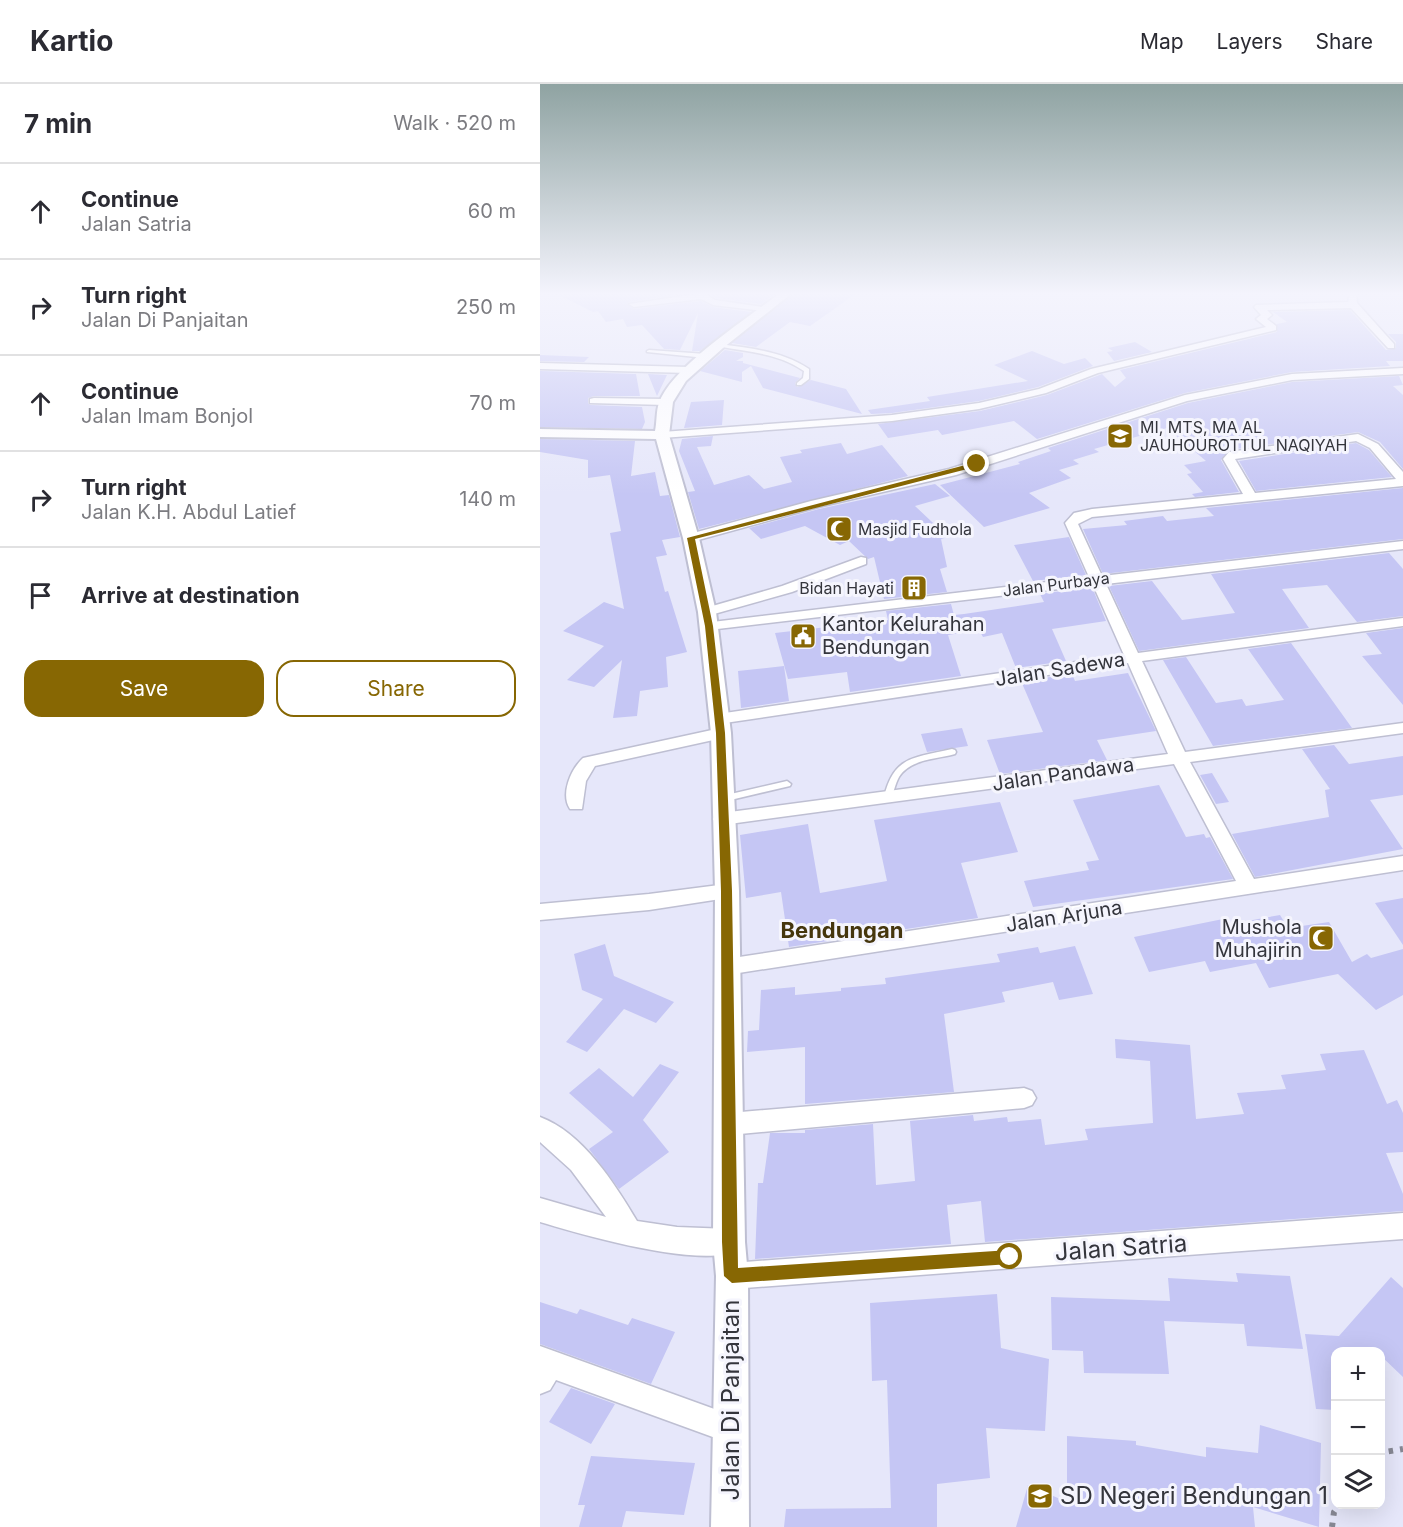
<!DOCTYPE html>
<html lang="en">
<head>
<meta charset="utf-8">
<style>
	body { margin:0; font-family:Inter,sans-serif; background:#f2f2f3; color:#2b2b33 }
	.controls { position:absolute; right:18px; bottom:18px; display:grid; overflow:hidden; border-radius:12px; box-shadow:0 6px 24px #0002 }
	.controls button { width:54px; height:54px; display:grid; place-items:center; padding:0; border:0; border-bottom:2px solid #e1e1e2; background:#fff; color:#2b2b33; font:30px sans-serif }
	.stop { position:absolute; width:18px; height:18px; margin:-14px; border:4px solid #876703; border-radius:50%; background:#fff }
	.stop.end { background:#876703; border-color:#fff; box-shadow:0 2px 6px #0008 }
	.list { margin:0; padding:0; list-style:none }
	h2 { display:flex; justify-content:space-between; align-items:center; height:78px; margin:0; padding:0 24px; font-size:26px }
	h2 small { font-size:20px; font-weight:400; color:#7c7c81 }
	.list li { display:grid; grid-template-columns:39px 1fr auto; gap:18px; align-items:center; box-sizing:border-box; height:96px; padding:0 24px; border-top:2px solid #e1e1e2 }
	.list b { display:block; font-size:22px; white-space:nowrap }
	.list p { margin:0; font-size:20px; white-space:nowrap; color:#7c7c81 }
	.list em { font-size:20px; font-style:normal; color:#7c7c81 }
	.actions { display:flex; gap:12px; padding:18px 24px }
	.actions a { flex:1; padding:14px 0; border:2px solid #876703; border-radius:18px; text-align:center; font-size:21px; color:#876703 }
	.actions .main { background:#876703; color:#fff }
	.icon { flex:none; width:33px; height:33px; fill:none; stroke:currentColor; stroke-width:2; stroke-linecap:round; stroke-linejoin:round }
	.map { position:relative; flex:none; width:863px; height:1443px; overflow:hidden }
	header { display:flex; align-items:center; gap:36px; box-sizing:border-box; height:84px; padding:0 30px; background:#fff; border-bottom:2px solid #e1e1e2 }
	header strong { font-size:28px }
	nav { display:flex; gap:33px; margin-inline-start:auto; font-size:21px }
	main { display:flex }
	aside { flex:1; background:#fff }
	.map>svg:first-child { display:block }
</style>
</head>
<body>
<header>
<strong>Kartio</strong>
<nav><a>Map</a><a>Layers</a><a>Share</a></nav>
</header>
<main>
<aside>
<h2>7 min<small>Walk · 520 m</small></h2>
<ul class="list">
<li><svg class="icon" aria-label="ahead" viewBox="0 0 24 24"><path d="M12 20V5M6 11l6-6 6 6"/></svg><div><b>Continue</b><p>Jalan Satria</p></div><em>60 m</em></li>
<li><svg class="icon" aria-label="right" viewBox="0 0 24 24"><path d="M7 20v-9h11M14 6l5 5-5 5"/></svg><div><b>Turn right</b><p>Jalan Di Panjaitan</p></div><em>250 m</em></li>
<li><svg class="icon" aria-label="ahead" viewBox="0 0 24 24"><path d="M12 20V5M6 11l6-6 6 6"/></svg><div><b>Continue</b><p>Jalan Imam Bonjol</p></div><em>70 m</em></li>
<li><svg class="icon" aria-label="right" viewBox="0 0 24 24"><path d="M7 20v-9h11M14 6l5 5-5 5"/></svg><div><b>Turn right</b><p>Jalan K.H. Abdul Latief</p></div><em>140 m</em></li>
<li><svg class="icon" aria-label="arrive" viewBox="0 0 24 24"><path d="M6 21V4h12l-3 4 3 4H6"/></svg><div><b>Arrive at destination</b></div></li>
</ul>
<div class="actions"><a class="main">Save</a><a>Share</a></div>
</aside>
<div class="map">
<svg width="863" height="1443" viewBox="0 0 863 1443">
	<rect width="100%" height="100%" fill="#e6e7fa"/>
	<path fill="#c5c6f4" d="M15,209H146L89,218L87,220L94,225L161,217L173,223L211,228L160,267H152L158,229L140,266L124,265L102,241L87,243L83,235L66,238L58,227L53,228Z
		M168,209H236L221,220L176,214Z
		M254,209H317L270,242L250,238L216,263L192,259Z
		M810,226L846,266L856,264V258L848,250H863V277H846L850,282L752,288L645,309L497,355L474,337L402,351L398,346L348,354L338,340L440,327L507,311L562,290L575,303L586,294L580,286L737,248V240L747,238L733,228Z
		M595,258L612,268L574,277L567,268L573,267L568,264Z
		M185,266L203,269V273L196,277H203V279L260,294L255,299L257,303L271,296L306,305L322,330L223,304L211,282L202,288V298L160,287Z
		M492,267L524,280L545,274L553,282L498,303L439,317L352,329L331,330L328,326L390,317L387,313L488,297L454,281Z
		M0,271L49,273L44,278L0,277Z
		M0,287L96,290L100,312H54L48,314V319L50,321L102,323L105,338L102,345L0,343Z
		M108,290L127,291L117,312Z
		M859,292L863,301L853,302L863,311V385L840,358L818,348L689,366L681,376L699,408L655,413L652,410L663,408L647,390L652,389L644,381L666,377L627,344L554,365L559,368L533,376L539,380L519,386L531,394L489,409L510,424L444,443L400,401L480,380L478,378L511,367L508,364L648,319L752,298Z
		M184,316L182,341L144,344L151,318Z
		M173,352L171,362L157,363L174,401L209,391L224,405L252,398L240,373L262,369L260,366L301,359L307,370L342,361L368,392L159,445L148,408L155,407L139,367L142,355Z
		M0,355L95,357L91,392L115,388L120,412L129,411L140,453L122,456L127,471L116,473L125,508L128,507L147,568L126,573L128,603L100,607L97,632L73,634L82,576L54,603L27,596L64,562L23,547L64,518L84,525L70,449L81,447L70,391L48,394V376L0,368Z
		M816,359L829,366L852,393L716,407L699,377Z
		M395,400L410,412L375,422L408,453L401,455L407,483L400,485L407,508L344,515L334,473L328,475L309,457L300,461L265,442L221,455L209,444L279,425Z
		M863,404V455L563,490L543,445L587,441L584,437L623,432L627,437L674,432L666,424Z
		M529,453L546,491L493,497L474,461Z
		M849,469L863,485V532L817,538L787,501L742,505L769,544L599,567L569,502L612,497L642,536L695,529L671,490Z
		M552,503L566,537L512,545L526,577L476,584L462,549L443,553L439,546L408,551L421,592L310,608L307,588L248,595L235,549L348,536L346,527L411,520L414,531L424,530L504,518L500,510Z
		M863,544V621L822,572L842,570L826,549Z
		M751,559L812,644L673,662L623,576L646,573L676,619L702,615L706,622L744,616L708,565Z
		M244,582L249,617L201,624L198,587Z
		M588,589L616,647L557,656L567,676L460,690L447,656L503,648L481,597L532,590L535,597Z
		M422,644L428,662L387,668L381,650Z
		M794,661L809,680L863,672V711L830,716L863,765L715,793L692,750L789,733L785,706L790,705L762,665Z
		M672,689L689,718L676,720L660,691Z
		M619,701L646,753L664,750L666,754L670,753L693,795L493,823L484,797L549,786L546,778L559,776L533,716Z
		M460,718L478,768L421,779L438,834L249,863L241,808L206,814L200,751L268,740L280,809L347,797L334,736Z
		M863,814V861L835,819Z
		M740,831L748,844L789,838L812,878L827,870L831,874L863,865V911L836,926L798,890L729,904L716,879L670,888L665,877L609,888L594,853L688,834L691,840Z
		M65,860L74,892L134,918L116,939L84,925L47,968L26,958L63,915L42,906L34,870Z
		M535,862L553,910L519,916L513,898L462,908L465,918L404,930L414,1008L265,1020V963L207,968L208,947L219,946L221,906L255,903V911L301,907V904L346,900L345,894L460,878L457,870L498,863L500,869Z
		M575,955L650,961L656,1035L704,1030L697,1009L746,1005L741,991L786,986L780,970L824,966L847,1020L857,1016L863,1029V1068L846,1069L863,1110V1127L445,1158L441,1117L407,1121L411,1160L215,1175L218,1099H223L230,1049H265V1046L333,1040L336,1101L375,1097L370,1037L433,1031L434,1037L467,1033L468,1038L501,1035L505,1061L548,1056L545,1045L613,1039L610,977L576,974Z
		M120,980L139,988L103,1036L129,1068L79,1105L49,1065L73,1048L29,1009L59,984L93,1013Z
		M696,1189L750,1192L763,1265L707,1262L704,1240L624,1237L629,1290L544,1289L543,1267L512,1266L511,1213L630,1217L628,1194L698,1198Z
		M851,1193L863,1204V1293L840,1271V1268H795V1326L776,1325L765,1250L799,1252Z
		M457,1210L461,1264L509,1275L505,1347L446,1344L450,1394L397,1400V1443H244L246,1425L351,1424L347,1296L332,1297L330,1219Z
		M0,1218L37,1230L40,1225L88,1241L92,1234L135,1248L111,1300L0,1260Z
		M31,1304L75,1320L51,1360L9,1338Z
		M720,1341L781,1359L779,1443L713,1423L715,1443H476L488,1401L527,1418V1352L596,1357V1361L666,1373V1363L718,1369Z
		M51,1372L155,1379L144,1431L86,1427L82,1443H39L45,1421H38Z"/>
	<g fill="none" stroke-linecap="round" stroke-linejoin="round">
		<defs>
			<path id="service" d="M179,260C210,264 242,267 269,285V295L261,301H257V299L263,294L264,287C238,269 208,268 177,262V260Z
				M109,266L166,270L169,272L166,274L107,268V267Z
				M412,665L415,666L416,668L415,670C397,675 370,675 359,693C355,700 354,708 351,715H345L344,713C354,671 375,674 412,665Z
				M247,697L251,700L250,702L182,718L178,715L182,712Z"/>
			<path id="minor" d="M163,209L175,216L230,224L225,227L173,221L161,215L94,223L89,220Z
				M810,209H816L817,219L854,260V264H848L811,224L727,226L732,231L727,235L736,242V246L558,289L506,309L439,325L352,337L122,354L116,351L122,348L352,331L439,319L499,305L551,285L726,243L716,235L721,231L714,223L716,221L808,218Z
				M0,279L149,283L154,286L149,289L0,285Z
				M863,284V290L752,296L647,317L416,391L278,423L151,458L144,454L146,451L271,417L409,385L645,311L752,290Z
				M54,314L126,315L131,318L126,321L50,319V315Z
				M818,350L838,360L863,388V402L552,433L538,440L562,492L863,457V465L566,500L598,569L863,534V542L602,577L645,668L863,639V649L650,678L714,795L863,772V786L186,891L179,889L176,883L179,877L186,875L696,797L634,680L182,741L176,740L173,735L176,730L182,729L628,670L588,579L178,640L170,635L178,630L584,571L553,501L169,546L164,545L162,542L164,539L549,493L525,439L534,429L552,425L703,410L683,375L689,368ZM816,357L830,364L856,395L715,409L695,375Z
				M321,473L326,474V480L252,508L167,532L160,528L162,525L242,502Z
				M181,644L187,645L189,649L187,653L55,682L46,697L42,725H30C20,710 31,685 43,674Z
				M187,800L194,802L197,807L194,812L187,814L109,826L0,836V820L109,810Z
				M484,1004L492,1007L496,1014L492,1021L484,1024L189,1051L181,1048L177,1040L181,1032L189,1029Z
				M0,1033C43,1049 75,1100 97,1137L137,1143L189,1145L198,1149L202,1158L198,1167C157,1184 43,1151 0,1138V1114L66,1133L31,1086L0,1058Z
				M863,1129V1155L192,1205L183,1201L179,1192L183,1183L192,1179Z
				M0,1262L202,1335L207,1345L202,1355L192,1360L16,1296L10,1306L0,1310Z"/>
			<path id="tertiary" d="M240,209H252L183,264L146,297L133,318L129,351L159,454L176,528L191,649L199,807L205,1158L208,1192L209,1443H171L176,1192L173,1158L175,807L171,649L158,528L143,454L116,355L0,353V345L115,347C117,338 116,327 119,319C131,283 209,233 240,209Z"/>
		</defs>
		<use href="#service" stroke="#bebfd2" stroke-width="3"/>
		<use href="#minor" stroke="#bebfd2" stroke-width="3"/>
		<use href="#tertiary" stroke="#bebfd2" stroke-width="4"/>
		<path stroke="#878894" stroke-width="6" stroke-dasharray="4.5 7" stroke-linecap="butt" d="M840,1374L845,1368L863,1365
			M792,1443L794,1428L800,1420"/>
		<use href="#service" fill="#fff" fill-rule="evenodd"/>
		<use href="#minor" fill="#fff" fill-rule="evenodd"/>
		<use href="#tertiary" fill="#fff" fill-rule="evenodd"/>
	</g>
	<linearGradient id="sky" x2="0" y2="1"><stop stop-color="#8fa3a2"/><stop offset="0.51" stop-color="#f4f4fd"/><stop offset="1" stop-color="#f4f4fd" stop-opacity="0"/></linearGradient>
	<rect width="863" height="411" fill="url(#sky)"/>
	<path fill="#876703" d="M437,378L439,382L155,455L173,542L185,649L192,807L198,1184L470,1166L477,1173L470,1180L192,1199L184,1192L182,1158L181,807L176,649L165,542L147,454Z"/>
	<defs>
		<symbol id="school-square" viewBox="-11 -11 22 22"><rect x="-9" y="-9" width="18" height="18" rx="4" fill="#876703" stroke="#f5f5fd"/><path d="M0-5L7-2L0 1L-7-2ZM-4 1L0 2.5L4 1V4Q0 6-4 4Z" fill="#fff"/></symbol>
		<symbol id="mosque-square" viewBox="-11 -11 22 22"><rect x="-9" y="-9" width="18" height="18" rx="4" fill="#876703" stroke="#f5f5fd"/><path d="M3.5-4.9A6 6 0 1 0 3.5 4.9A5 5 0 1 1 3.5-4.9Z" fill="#fff"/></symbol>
		<symbol id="building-square" viewBox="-11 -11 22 22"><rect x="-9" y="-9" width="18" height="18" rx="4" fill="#876703" stroke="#f5f5fd"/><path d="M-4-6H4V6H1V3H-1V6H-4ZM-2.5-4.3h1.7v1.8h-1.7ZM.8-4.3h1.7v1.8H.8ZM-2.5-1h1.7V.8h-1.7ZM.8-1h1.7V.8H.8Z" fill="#fff"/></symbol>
		<symbol id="civic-square" viewBox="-11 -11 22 22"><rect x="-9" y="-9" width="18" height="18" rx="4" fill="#876703" stroke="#f5f5fd"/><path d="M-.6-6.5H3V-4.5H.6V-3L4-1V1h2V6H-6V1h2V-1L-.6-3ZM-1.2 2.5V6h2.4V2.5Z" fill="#fff"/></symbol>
	</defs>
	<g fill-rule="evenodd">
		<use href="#school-square" x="565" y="337" width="30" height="30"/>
		<use href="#mosque-square" x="284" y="430" width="30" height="30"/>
		<use href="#building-square" x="359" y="489" width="30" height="30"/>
		<use href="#civic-square" x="248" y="537" width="30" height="30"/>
		<use href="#mosque-square" x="766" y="839" width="30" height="30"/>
		<use href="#school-square" x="485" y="1397" width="30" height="30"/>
	</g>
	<g text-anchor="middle" stroke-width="6" stroke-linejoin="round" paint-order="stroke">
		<g font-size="16" fill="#34353c" stroke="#f5f5fd" text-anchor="start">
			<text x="600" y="349">MI, MTS, MA AL<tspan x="600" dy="18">JAUHOUROTTUL NAQIYAH</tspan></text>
			<text x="318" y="451">Masjid Fudhola</text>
			<text x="354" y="510" text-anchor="end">Bidan Hayati</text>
		</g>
		<g font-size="16" fill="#34353c" stroke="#f5f5fd">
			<text transform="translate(516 500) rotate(-7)" y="6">Jalan Purbaya</text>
		</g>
		<g font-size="20" fill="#34353c" stroke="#f5f5fd" text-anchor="start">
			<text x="282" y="547">Kantor Kelurahan<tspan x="282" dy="23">Bendungan</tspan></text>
			<text x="762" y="850" text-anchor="end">Mushola<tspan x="762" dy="23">Muhajirin</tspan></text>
		</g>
		<g font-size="20" fill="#34353c" stroke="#f5f5fd">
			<text transform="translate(520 585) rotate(-9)" y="7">Jalan Sadewa</text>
			<text transform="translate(523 690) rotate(-8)" y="7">Jalan Pandawa</text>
			<text transform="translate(524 832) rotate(-9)" y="7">Jalan Arjuna</text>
		</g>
		<g font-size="22" font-weight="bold" fill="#45360d" stroke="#f5f5fd">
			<text x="302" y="854">Bendungan</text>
		</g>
		<g font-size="24" fill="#34353c" stroke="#f5f5fd">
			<text transform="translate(581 1164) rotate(-4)" y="8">Jalan Satria</text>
			<text transform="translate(191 1316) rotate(-90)" y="8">Jalan Di Panjaitan</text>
		</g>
		<g font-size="24" fill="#34353c" stroke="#f5f5fd" text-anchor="start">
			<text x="520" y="1420">SD Negeri Bendungan 1</text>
		</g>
	</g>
</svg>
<div class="controls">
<button>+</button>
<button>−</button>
<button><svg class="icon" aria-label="layers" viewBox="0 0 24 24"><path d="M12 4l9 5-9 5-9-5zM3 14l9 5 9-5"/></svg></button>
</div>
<div class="stop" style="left:470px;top:1173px"></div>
<div class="stop end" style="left:437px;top:380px"></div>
</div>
</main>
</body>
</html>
